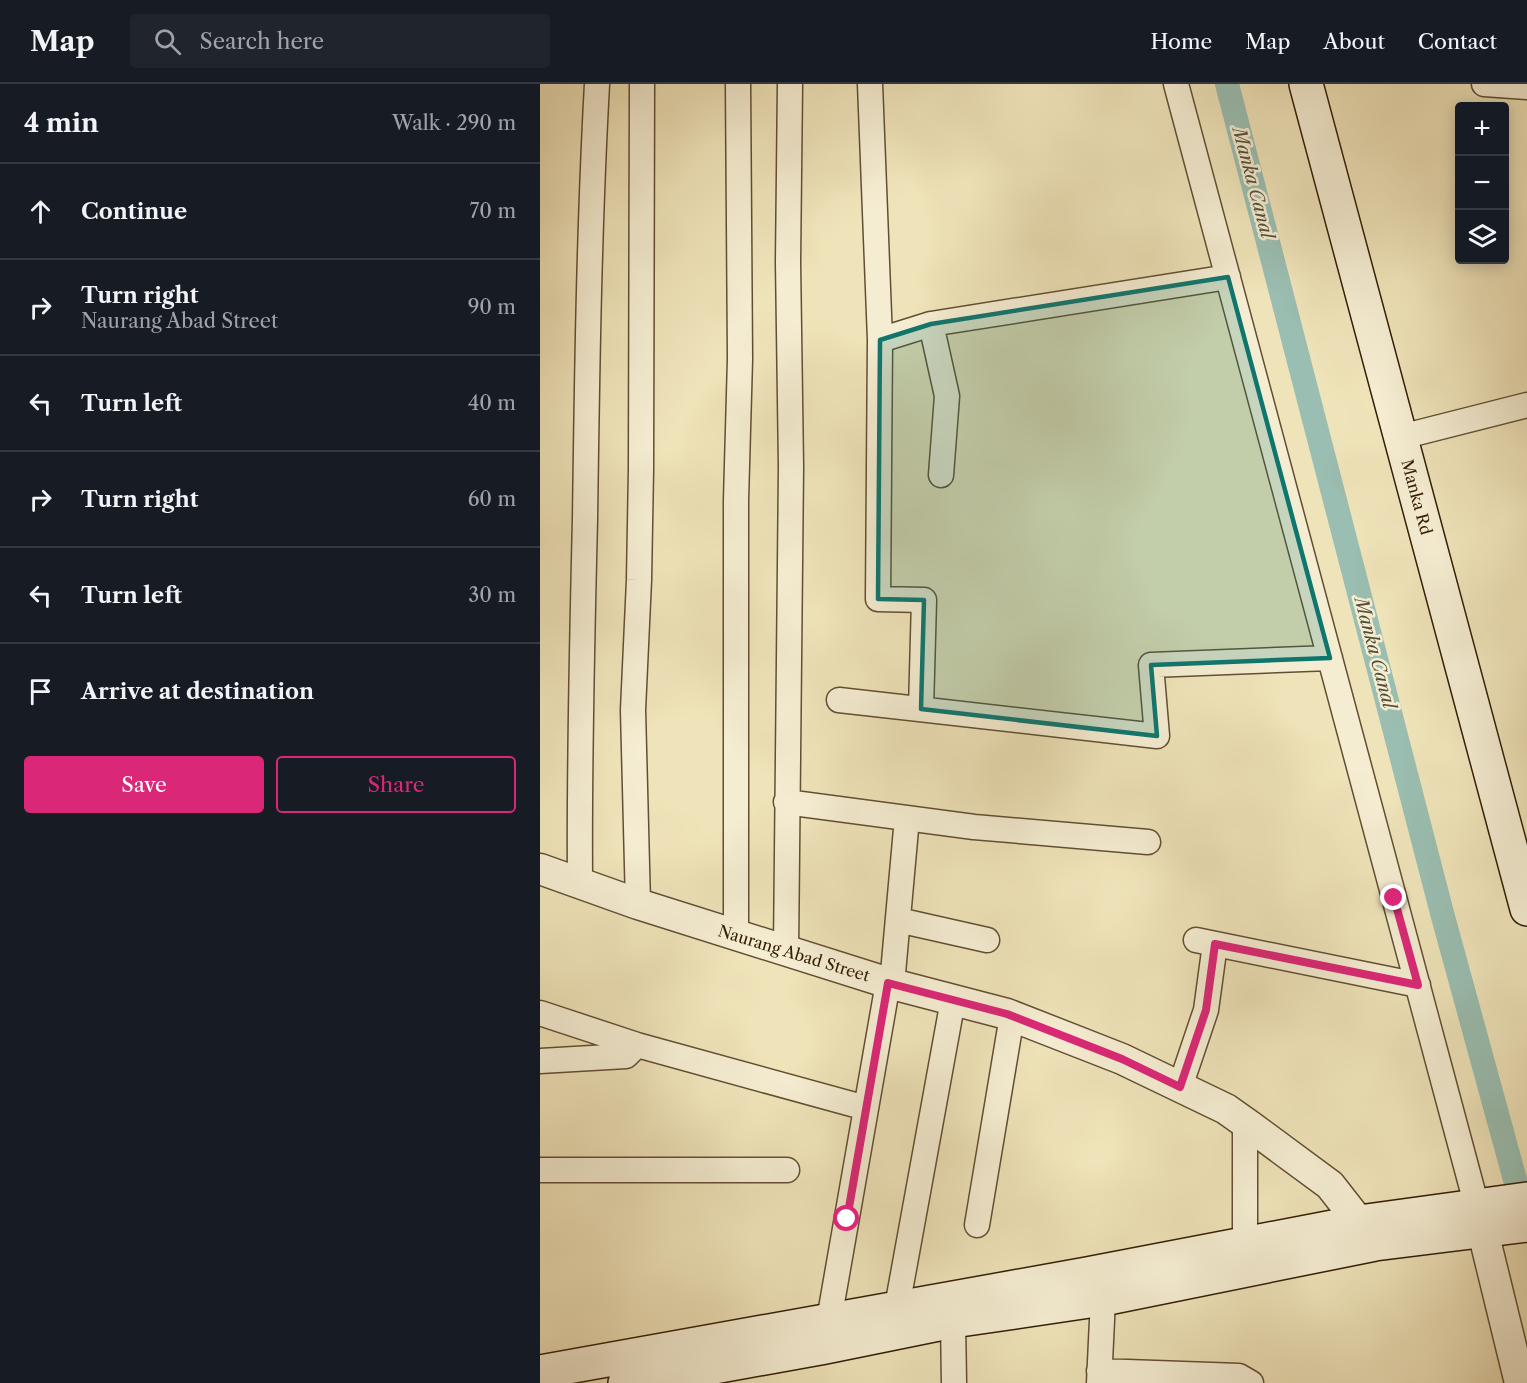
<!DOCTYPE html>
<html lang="en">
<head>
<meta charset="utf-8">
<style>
	body { margin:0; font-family:"Libre Caslon Text",serif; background:#20242c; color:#f1f3f6 }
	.controls { position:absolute; right:18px; top:18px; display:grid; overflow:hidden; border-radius:6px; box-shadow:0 3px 15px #0003 }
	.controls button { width:54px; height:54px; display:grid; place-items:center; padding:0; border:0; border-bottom:2px solid #363941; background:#171b24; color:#f1f3f6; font:30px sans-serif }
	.stop { position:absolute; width:18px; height:18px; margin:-14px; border:4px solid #db2777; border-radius:50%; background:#fff }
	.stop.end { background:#db2777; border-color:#fff; box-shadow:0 2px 6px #0008 }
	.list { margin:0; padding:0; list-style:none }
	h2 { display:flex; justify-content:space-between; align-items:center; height:78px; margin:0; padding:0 24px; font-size:26px }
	h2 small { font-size:20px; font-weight:400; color:#9ea1a6 }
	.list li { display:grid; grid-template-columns:39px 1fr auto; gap:18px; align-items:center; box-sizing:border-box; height:96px; padding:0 24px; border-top:2px solid #363941 }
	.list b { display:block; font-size:22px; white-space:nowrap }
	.list p { margin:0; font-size:20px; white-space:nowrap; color:#9ea1a6 }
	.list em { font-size:20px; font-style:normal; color:#9ea1a6 }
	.actions { display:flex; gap:12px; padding:18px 24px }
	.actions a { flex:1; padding:14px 0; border:2px solid #db2777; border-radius:6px; text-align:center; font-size:21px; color:#db2777 }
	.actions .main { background:#db2777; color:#fff }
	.icon { flex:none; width:33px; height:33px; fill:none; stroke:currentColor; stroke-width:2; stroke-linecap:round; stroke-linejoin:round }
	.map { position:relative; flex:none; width:987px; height:1299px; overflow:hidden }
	header { display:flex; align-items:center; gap:36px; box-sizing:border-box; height:84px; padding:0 30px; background:#171b24; border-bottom:2px solid #363941 }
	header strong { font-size:28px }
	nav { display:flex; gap:33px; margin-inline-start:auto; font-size:21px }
	.search { width:420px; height:54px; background:#20242c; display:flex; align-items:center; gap:15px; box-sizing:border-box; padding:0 21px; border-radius:6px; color:#9ea1a6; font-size:22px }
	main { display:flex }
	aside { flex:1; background:#171b24 }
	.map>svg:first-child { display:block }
</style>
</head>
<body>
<header>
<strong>Map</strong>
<div class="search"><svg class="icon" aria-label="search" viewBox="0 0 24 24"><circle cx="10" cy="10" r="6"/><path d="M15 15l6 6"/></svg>Search here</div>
<nav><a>Home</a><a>Map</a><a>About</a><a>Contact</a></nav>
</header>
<main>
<aside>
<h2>4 min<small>Walk · 290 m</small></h2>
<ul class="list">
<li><svg class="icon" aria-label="ahead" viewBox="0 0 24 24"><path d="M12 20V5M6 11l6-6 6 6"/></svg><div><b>Continue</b></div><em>70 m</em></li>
<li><svg class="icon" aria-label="right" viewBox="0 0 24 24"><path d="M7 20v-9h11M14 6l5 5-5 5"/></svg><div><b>Turn right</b><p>Naurang Abad Street</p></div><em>90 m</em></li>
<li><svg class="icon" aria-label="left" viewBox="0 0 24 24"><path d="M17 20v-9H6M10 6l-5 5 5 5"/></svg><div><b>Turn left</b></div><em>40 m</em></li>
<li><svg class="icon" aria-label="right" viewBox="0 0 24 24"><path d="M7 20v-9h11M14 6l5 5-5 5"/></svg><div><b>Turn right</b></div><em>60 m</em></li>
<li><svg class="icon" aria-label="left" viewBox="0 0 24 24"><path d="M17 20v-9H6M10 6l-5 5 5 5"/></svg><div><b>Turn left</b></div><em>30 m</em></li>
<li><svg class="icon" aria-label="arrive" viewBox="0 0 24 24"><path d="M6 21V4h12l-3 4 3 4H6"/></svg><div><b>Arrive at destination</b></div></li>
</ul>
<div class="actions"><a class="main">Save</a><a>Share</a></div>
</aside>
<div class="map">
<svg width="987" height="1299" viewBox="0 0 987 1299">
	<rect width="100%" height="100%" fill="#efe3b9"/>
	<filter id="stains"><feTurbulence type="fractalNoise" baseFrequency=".00333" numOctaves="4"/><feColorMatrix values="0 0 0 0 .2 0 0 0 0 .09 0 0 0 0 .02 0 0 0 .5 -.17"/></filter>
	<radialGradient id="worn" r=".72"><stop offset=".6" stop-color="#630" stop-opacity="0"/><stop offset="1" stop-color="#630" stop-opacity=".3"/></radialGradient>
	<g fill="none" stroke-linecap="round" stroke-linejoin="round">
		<path stroke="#9abeb1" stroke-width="24" d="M687,0L902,829L985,1132"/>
		<defs>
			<path id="minor" d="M330,0L340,256L338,515L384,516L381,625
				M636,0L937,1123
				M944,0L987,3
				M391,240L407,312L401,391
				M340,256L391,240L688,193
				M861,353L987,321
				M299,616L617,652L611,581L790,574
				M246,718L434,743L608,758
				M40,798C39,677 42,556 45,435C47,290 49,145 57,0
				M98,820L93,626L99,496L101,385L102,0
				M358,836L447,856
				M196,851V416L200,275L198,0
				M656,856L878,901
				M246,866L251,383L248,178L250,0
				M352,900L367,734
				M0,929L97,961L326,1024
				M0,977L86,972L97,961
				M640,1003L666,926L675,860
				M705,1038V1159
				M0,1086H247
				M437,1141L472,932
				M357,1223L413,916
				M289,1236L348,899
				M413,1237L414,1299
				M559,1287L699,1292L711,1299
				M559,1299L563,1215"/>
			<path id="tertiary" d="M0,785L98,820L352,900L467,930L582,975L686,1025L710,1042L790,1101L833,1156
				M937,1123L980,1299"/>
			<path id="secondary" d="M766,0L987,825
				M0,1288L547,1190L819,1138L987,1115
				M85,1299L280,1264L413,1237L563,1215L835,1160L987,1141"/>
		</defs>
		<use href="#minor" stroke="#624f32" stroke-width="27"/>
		<use href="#tertiary" stroke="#624f32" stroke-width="33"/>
		<use href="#secondary" stroke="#331e05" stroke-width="36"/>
		<use href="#minor" stroke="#f5edd2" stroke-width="24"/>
		<use href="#tertiary" stroke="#f5edd2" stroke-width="30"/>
		<use href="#secondary" stroke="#f5edd2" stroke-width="33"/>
	</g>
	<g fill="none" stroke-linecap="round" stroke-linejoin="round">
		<path stroke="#db2777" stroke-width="8" d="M307,1135L348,899L467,930L582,975L640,1003L666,926L675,860L878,901L854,814"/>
	</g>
	<path fill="#0f766e" fill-opacity="0.2" stroke="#0f766e" stroke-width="4.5" stroke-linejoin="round" d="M688,193L790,574L611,581L617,652L381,625L384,516L338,515L340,256L391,240Z"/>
	<g text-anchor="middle" stroke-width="5" stroke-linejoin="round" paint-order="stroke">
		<g font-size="16" fill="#331e05" stroke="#f5edd2">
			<text transform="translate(877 413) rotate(75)" y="6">Manka Rd</text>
			<text transform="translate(254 869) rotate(17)" y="6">Naurang Abad Street</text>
		</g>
		<g font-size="18" font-style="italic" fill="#524e39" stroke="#f5edd2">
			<text transform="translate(713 99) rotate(75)" y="6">Manka Canal</text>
			<text transform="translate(835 569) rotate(75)" y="6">Manka Canal</text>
		</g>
	</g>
	<rect width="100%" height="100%" filter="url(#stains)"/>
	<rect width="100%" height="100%" fill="url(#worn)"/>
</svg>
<div class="controls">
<button>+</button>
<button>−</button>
<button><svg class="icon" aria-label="layers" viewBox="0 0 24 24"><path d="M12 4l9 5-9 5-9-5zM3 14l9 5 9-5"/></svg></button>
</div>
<div class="stop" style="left:307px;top:1135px"></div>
<div class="stop end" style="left:854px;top:814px"></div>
</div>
</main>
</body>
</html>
